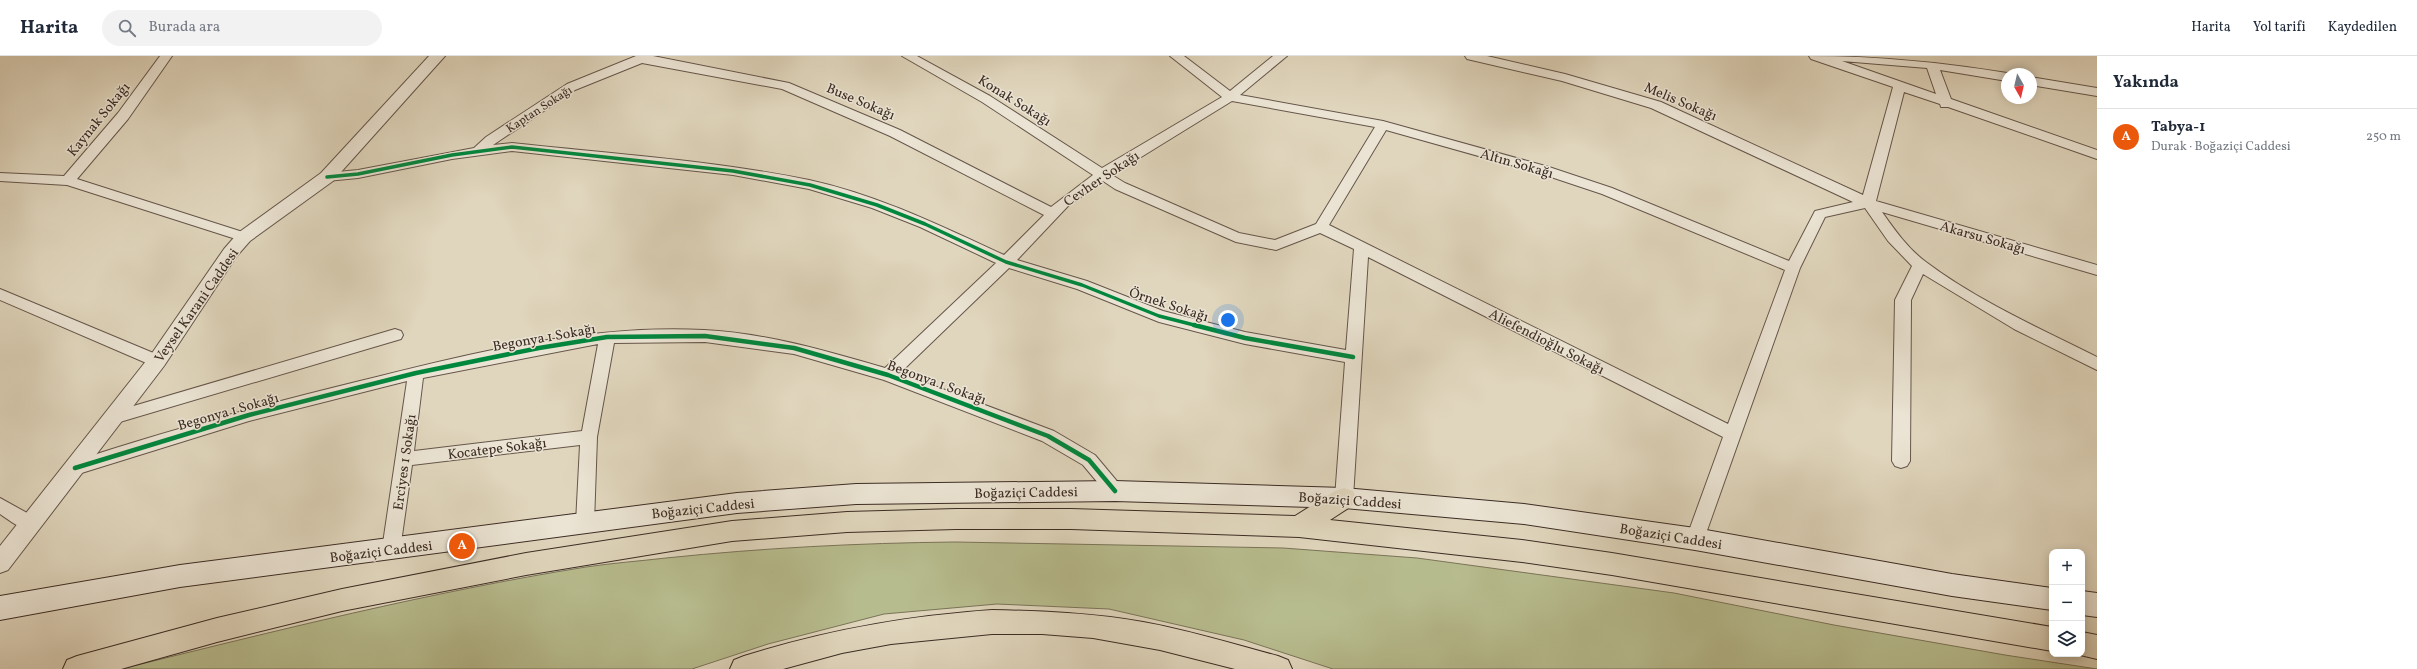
<!DOCTYPE html>
<html lang="tr">
<head>
<meta charset="utf-8">
<style>
	body { margin:0; font-family:Vollkorn,serif; background:#f2f2f3; color:#1f2937 }
	.controls { position:absolute; right:12px; bottom:12px; display:grid; overflow:hidden; border-radius:8px; box-shadow:0 2px 10px #0003 }
	.controls button { width:36px; height:36px; display:grid; place-items:center; padding:0; border:0; border-bottom:1px solid #e0e1e3; background:#fff; color:#1f2937; font:20px sans-serif }
	.compass { position:absolute; left:2001px; top:12px; width:36px; height:36px; border-radius:50%; background:#fff; box-shadow:0 2px 10px #0003; rotate:172deg }
	.you { position:absolute; left:1228px; top:264px; width:14px; height:14px; margin:-10px; border:3px solid #fff; border-radius:50%; background:#1a73e8; box-shadow:0 0 0 6px #1a73e833 }
	.badge { display:grid; place-items:center; width:26px; height:26px; border-radius:50%; background:#ea580c; color:#fff; font-size:13px; font-weight:700 }
	.pin { position:absolute; translate:-50% -50%; border:2px solid #fff; box-shadow:0 1px 4px #0006 }
	.list { margin:0; padding:0; list-style:none }
	h2 { display:flex; justify-content:space-between; align-items:center; height:52px; margin:0; padding:0 16px; font-size:17px }
	h2 small { font-size:13px; font-weight:400; color:#747a83 }
	.list li { display:grid; grid-template-columns:26px 1fr auto; gap:12px; align-items:center; box-sizing:border-box; height:56px; padding:0 16px; border-top:1px solid #e0e1e3 }
	.list b { display:block; font-size:15px; white-space:nowrap }
	.list p { margin:0; font-size:13px; white-space:nowrap; color:#747a83 }
	.list em { font-size:13px; font-style:normal; color:#747a83 }
	.icon { flex:none; width:22px; height:22px; fill:none; stroke:currentColor; stroke-width:2; stroke-linecap:round; stroke-linejoin:round }
	.map { position:relative; flex:none; width:2097px; height:613px; overflow:hidden }
	header { display:flex; align-items:center; gap:24px; box-sizing:border-box; height:56px; padding:0 20px; background:#fff; border-bottom:1px solid #e0e1e3 }
	header strong { font-size:19px }
	nav { display:flex; gap:22px; margin-inline-start:auto; font-size:14px }
	.search { width:280px; height:36px; background:#f2f2f3; display:flex; align-items:center; gap:10px; box-sizing:border-box; padding:0 14px; border-radius:22px; color:#747a83; font-size:15px }
	main { display:flex }
	aside { flex:1; background:#fff }
	.map>svg:first-child { display:block }
</style>
</head>
<body>
<header>
<strong>Harita</strong>
<div class="search"><svg class="icon" aria-label="search" viewBox="0 0 24 24"><circle cx="10" cy="10" r="6"/><path d="M15 15l6 6"/></svg>Burada ara</div>
<nav><a>Harita</a><a>Yol tarifi</a><a>Kaydedilen</a></nav>
</header>
<main>
<div class="map">
<svg width="2097" height="613" viewBox="0 0 2097 613">
	<rect width="100%" height="100%" fill="#e0d6bd"/>
	<filter id="stains"><feTurbulence type="fractalNoise" baseFrequency=".005" numOctaves="4"/><feColorMatrix values="0 0 0 0 .2 0 0 0 0 .09 0 0 0 0 .02 0 0 0 .5 -.17"/></filter>
	<radialGradient id="worn" r=".72"><stop offset=".6" stop-color="#630" stop-opacity="0"/><stop offset="1" stop-color="#630" stop-opacity=".3"/></radialGradient>
	<path fill="#b7bc8e" stroke="#7a7459" d="M955,486L1283,492L1417,502L1674,537L1834,569L2005,599L2097,613H1333L1244,584L1109,553L997,548L884,558L768,588L692,613H121C275,575 430,536 586,511C613,507 640,505 666,502C763,492 858,487 955,486Z"/>
	<g fill="none" stroke-linecap="round" stroke-linejoin="round">
		<defs>
			<path id="minor" d="M160,0H172L128,63L77,123L249,178L251,181L249,184H239L67,129L0,125V117L64,120L118,57Z
				M636,0H653L789,27L900,74L1051,151L1093,119L982,46L902,0H917L990,40L1102,112L1222,41L1170,0H1184L1230,35L1273,0H1287L1240,39L1383,65L1549,111L1612,132L1789,205L1815,155L1853,146L1651,52L1562,25L1467,3L1465,0H1487L1565,18L1661,46L1863,139L1893,31L1811,3L1809,0C1877,0 1939,6 2007,17L2010,18H2007V25L1940,14L1951,43L2097,94V103L1948,51H1941L1940,48L1904,36L1876,145L2097,209V219L1882,156C1894,173 1908,193 1926,206C1978,245 2039,272 2097,301V314L2014,273L1923,218L1911,244L1910,405L1907,410L1901,412L1895,410L1892,405L1895,244L1912,210L1888,185L1865,152L1825,161L1800,212L1704,483L1701,488L1695,491L1689,488L1686,483L1723,381L1368,201L1353,442L1350,447L1344,449L1338,447L1335,442L1345,306L1245,288L1159,266L1077,233L1009,212L900,317L1054,375L1095,399L1121,430L1124,435L1121,440L1115,442L1109,440L1083,409L1042,385L884,324L794,298L705,286L614,287L597,381L594,467L591,472L585,475L579,472L576,467L580,389L412,409L400,494L397,500L391,502L385,500L382,494L407,325L249,365L75,419L69,417L66,412L69,407C165,375 262,349 360,325C472,297 588,268 704,274C766,277 826,295 885,312L996,207L920,171L872,152L809,133L733,119L512,95L452,103L358,122L327,125L320,121L327,117L358,114L474,92L486,81L567,28ZM1842,5L1927,12L1936,38ZM642,7L782,33L890,80L1044,159L1004,199C941,170 878,139 809,124C712,104 611,98 512,87L493,89L575,34ZM1232,45L1375,71L1316,168L1275,184L1239,177L1125,127L1112,119ZM1386,74L1539,117L1602,138L1785,214L1728,368L1329,169ZM1103,125L1115,133L1236,186L1276,194L1320,177L1354,193L1346,294L1245,276L1163,255L1087,225L1017,204L1068,150ZM598,288L582,375L414,395L423,322Z
				M2031,21L2097,32V40L2031,29Z
				M0,233L163,301L165,305L163,309L157,311L151,309L0,244Z
				M395,273L401,275L403,279L401,283L113,368L107,367L105,362L107,357L113,356Z
				M0,442L38,463L41,468L38,473C25,478 11,465 0,458Z"/>
			<path id="tertiary" d="M429,0H445L333,125L250,185L236,201L164,310L8,514L0,517V490L150,300L224,193L238,177L321,117Z"/>
			<path id="secondary" d="M1115,425L1344,432L1524,448L1695,472L1952,518L2052,532V554L1952,540L1695,494L1524,468L1344,452L1115,445L856,448L737,457L180,531L0,564V540L180,509L737,437L856,428Z
				M2082,535L2097,537V561L2082,559Z"/>
			<path id="trunk" d="M1344,432L1353,435L1356,442L1353,449L1330,464L1522,484L1612,497L2052,571V595L1612,519L1522,506L1299,481L1071,473H956L847,476L732,485L526,519L342,555L217,586L121,613H63L67,604L77,600L217,562L342,533L526,497L732,465L847,456L956,453H1071L1295,460L1335,435Z
				M992,554C1042,555 1092,557 1143,566C1188,574 1233,588 1278,600L1288,604L1292,613H1235L1160,594L1093,582L1042,578H992L891,588L842,597L783,613H730L734,604L744,600C827,574 905,560 992,554Z
				M2082,576L2097,579V603L2076,598H2082Z"/>
		</defs>
		<use href="#minor" stroke="#65564a" stroke-width="2"/>
		<use href="#tertiary" stroke="#65564a" stroke-width="2"/>
		<use href="#secondary" stroke="#3c2c24" stroke-width="2"/>
		<use href="#trunk" stroke="#3c2c24" stroke-width="2"/>
		<use href="#minor" fill="#ebe4d4" fill-rule="evenodd"/>
		<use href="#tertiary" fill="#ebe4d4" fill-rule="evenodd"/>
		<use href="#secondary" fill="#ebe4d4" fill-rule="evenodd"/>
		<use href="#trunk" fill="#e0d6bd" fill-rule="evenodd"/>
		<defs>
			<path id="cycleway-far1" d="M327,121L358,118L452,99L512,91L733,115L810,129L877,149L925,168L1006,206L1082,229L1159,260L1198,270"/>
			<path id="cycleway" d="M1194,269L1245,282L1353,301
				M75,412L249,359L416,317L539,292L607,281L705,280L794,292L888,319L1048,380L1089,404L1115,435"/>
		</defs>
		<use href="#cycleway-far1" stroke="#ebe4d4" stroke-width="5.5"/>
		<use href="#cycleway" stroke="#ebe4d4" stroke-width="7"/>
		<use href="#cycleway-far1" stroke="#00873e" stroke-width="3.5"/>
		<use href="#cycleway" stroke="#00873e" stroke-width="4.5"/>
	</g>
	<g text-anchor="middle" stroke-width="3" stroke-linejoin="round" paint-order="stroke">
		<g font-size="12" fill="#3c2c24" stroke="#ebe4d4">
			<text transform="translate(539 53) rotate(-33)" y="4">Kaptan Sokağı</text>
		</g>
		<g font-size="14" fill="#3c2c24" stroke="#ebe4d4">
			<text transform="translate(1015 44) rotate(32)" y="5">Konak Sokağı</text>
			<text transform="translate(861 45) rotate(23)" y="5">Buse Sokağı</text>
			<text transform="translate(1681 45) rotate(23)" y="5">Melis Sokağı</text>
			<text transform="translate(98 63) rotate(-51)" y="5">Kaynak Sokağı</text>
			<text transform="translate(1517 107) rotate(16)" y="5">Altın Sokağı</text>
			<text transform="translate(1101 122) rotate(-34)" y="5">Cevher Sokağı</text>
			<text transform="translate(1983 181) rotate(16)" y="5">Akarsu Sokağı</text>
			<text transform="translate(1169 248) rotate(18)" y="5">Örnek Sokağı</text>
			<text transform="translate(196 249) rotate(-55)" y="5">Veysel Karani Caddesi</text>
			<text transform="translate(544 281) rotate(-10)" y="5">Begonya 1 Sokağı</text>
			<text transform="translate(1547 285) rotate(27)" y="5">Aliefendioğlu Sokağı</text>
			<text transform="translate(937 326) rotate(20)" y="5">Begonya 1 Sokağı</text>
			<text transform="translate(228 355) rotate(-16)" y="5">Begonya 1 Sokağı</text>
			<text transform="translate(497 392) rotate(-7)" y="5">Kocatepe Sokağı</text>
			<text transform="translate(404 406) rotate(-82)" y="5">Erciyes 1 Sokağı</text>
			<text transform="translate(1026 436) rotate(-1)" y="5">Boğaziçi Caddesi</text>
			<text transform="translate(1350 444) rotate(4)" y="5">Boğaziçi Caddesi</text>
			<text transform="translate(703 452) rotate(-6)" y="5">Boğaziçi Caddesi</text>
			<text transform="translate(1671 480) rotate(9)" y="5">Boğaziçi Caddesi</text>
			<text transform="translate(381 495) rotate(-7)" y="5">Boğaziçi Caddesi</text>
		</g>
	</g>
	<rect width="100%" height="100%" filter="url(#stains)"/>
	<rect width="100%" height="100%" fill="url(#worn)"/>
</svg>
<div class="controls">
<button>+</button>
<button>−</button>
<button><svg class="icon" aria-label="layers" viewBox="0 0 24 24"><path d="M12 4l9 5-9 5-9-5zM3 14l9 5 9-5"/></svg></button>
</div>
<svg class="compass" viewBox="-18 -18 36 36"><path d="M0-13l5 13h-10z" fill="#e53935"/><path d="M0 13l5-13h-10z" fill="#747a83"/></svg>
<div class="you"></div>
<div class="pin badge" style="left:462px;top:490px">A</div>
</div>
<aside>
<h2>Yakında<small></small></h2>
<ul class="list">
<li><span class="badge">A</span><div><b>Tabya-1</b><p>Durak · Boğaziçi Caddesi</p></div><em>250 m</em></li>
</ul>
</aside>
</main>
</body>
</html>
